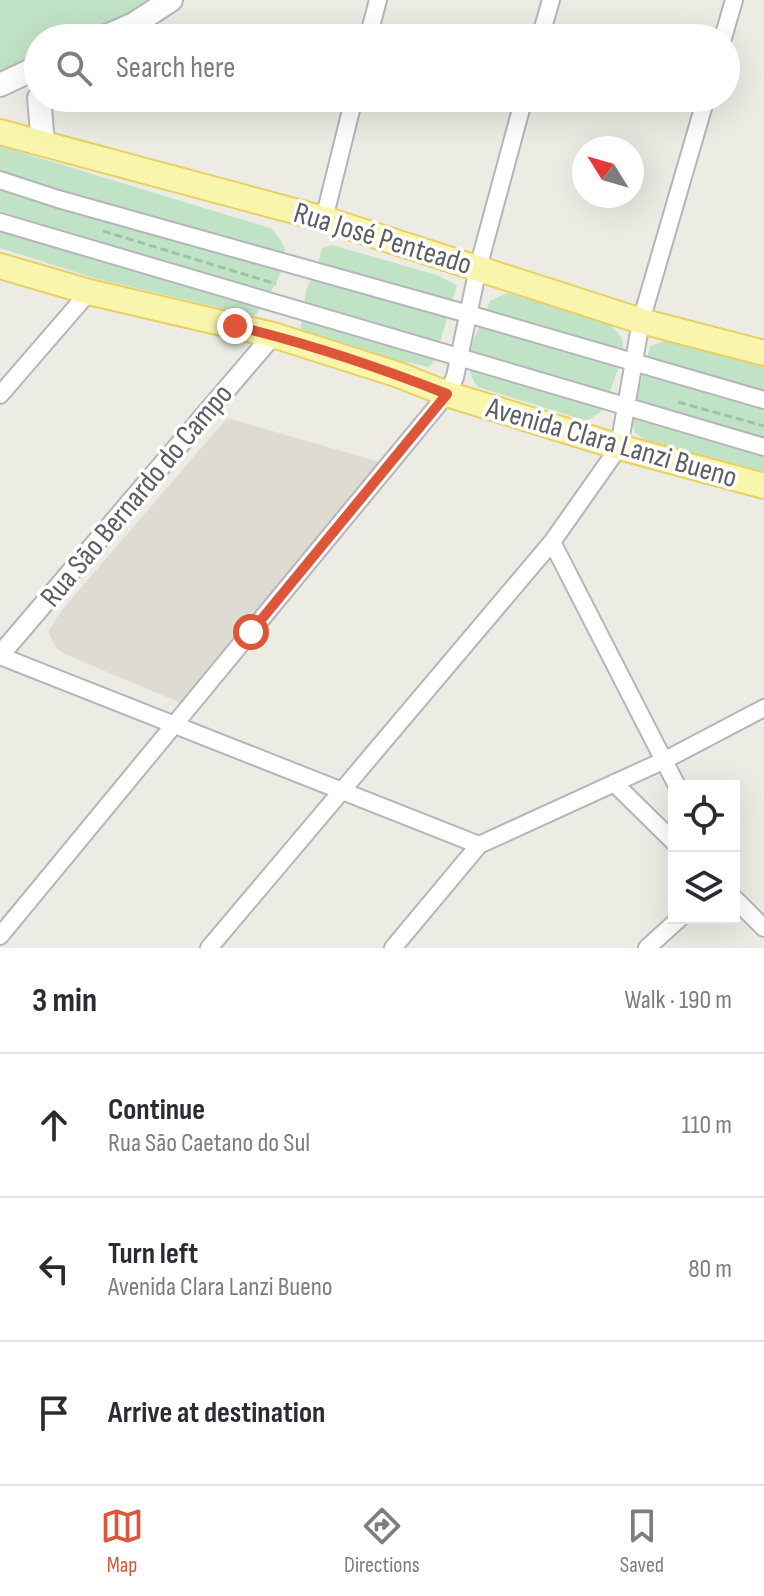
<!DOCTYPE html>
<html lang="en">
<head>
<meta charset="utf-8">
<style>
	body { margin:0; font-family:"Sofia Sans Condensed",sans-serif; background:#f2f2f3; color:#2b2b33 }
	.controls { position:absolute; right:24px; bottom:24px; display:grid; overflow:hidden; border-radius:0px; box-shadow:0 8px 32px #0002 }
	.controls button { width:72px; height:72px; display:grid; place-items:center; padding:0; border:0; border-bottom:2px solid #e1e1e2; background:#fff; color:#2b2b33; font:40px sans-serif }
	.compass { position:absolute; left:572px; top:136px; width:72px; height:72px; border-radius:50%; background:#fff; box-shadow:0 8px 32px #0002; rotate:307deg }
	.stop { position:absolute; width:24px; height:24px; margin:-18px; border:6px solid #de5639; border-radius:50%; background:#fff }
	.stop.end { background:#de5639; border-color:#fff; box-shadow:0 2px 8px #0008 }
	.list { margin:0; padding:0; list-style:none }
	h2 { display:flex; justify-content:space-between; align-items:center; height:104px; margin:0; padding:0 32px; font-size:34px }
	h2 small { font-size:26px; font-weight:400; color:#7c7c81 }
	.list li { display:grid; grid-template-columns:52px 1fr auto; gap:24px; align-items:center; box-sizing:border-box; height:144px; padding:0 32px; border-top:2px solid #e1e1e2 }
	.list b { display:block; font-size:30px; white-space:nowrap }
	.list p { margin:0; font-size:26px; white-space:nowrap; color:#7c7c81 }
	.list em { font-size:26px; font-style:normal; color:#7c7c81 }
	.icon { flex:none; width:44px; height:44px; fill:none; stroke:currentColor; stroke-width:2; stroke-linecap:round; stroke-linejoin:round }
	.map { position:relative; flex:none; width:764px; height:948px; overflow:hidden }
	.search { position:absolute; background:#fff; box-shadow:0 8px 32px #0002; left:24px; right:24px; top:24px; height:88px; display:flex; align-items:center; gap:20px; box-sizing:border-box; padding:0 28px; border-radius:44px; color:#7c7c81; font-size:30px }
	.sheet { height:536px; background:#fff }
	nav { display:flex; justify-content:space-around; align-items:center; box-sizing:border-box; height:112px; border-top:2px solid #e1e1e2; background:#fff; font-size:22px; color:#7c7c81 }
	nav a { display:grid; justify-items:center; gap:4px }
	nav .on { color:#de5639 }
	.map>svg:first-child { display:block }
</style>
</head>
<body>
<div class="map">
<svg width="764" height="948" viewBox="0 0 764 948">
	<rect width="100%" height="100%" fill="#edece4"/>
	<path fill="#dddbd2" d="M227,418L380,462L181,703L67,655L57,649L48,632L61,611Z"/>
	<path fill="#c1e3c5" d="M0,0H155L130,17L86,38H38V60L0,76Z
		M0,146L270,228C290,246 289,261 275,284C268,296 265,306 254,316L94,278L0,248Z
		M332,245L437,275L457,285L435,359L429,367L369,354L300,333L306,290L318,265L322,248Z
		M507,293L609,323L622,338L624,354L603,410L587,421L478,387C457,363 480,327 490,301Z
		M666,341L764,367V473L645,440L635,433L631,421L650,346Z"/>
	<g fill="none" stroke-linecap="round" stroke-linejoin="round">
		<defs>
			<path id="minor" d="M368,38L378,0
				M540,38L551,0
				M723,38L734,0
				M0,180L58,199L468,314L764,400
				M324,219L354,98
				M0,222L764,447
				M0,395L89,292
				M552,542L677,786
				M0,656L479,845
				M614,783L674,842
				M734,898L764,928
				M0,936L447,394L455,377L478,268L524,98
				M209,948L552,542L619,447L641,321L706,98
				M393,948L479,845L665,760L764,708
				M647,948L680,918"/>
			<path id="tertiary" d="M0,655L273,335"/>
			<path id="secondary" d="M102,38L134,24L171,0
				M0,85L38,67
				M39,98L43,143"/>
			<path id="primary" d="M0,132L324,219L641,321L764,353
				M0,266L89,292L273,335L399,375L447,394L619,447L764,486"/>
		</defs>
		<use href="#minor" stroke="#b4b5ba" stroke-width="20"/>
		<use href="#tertiary" stroke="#b4b5ba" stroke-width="22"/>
		<use href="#secondary" stroke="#b5b7bd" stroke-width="26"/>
		<use href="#primary" stroke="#e8d061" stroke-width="28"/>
		<path stroke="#9bc3aa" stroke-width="3" stroke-dasharray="8 4" stroke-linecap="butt" d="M103,231L276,284
			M678,402L764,426"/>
		<use href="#minor" stroke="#fff" stroke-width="16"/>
		<use href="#tertiary" stroke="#fff" stroke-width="18"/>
		<use href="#secondary" stroke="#fff" stroke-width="22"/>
		<use href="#primary" stroke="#faf5ac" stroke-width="24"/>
	</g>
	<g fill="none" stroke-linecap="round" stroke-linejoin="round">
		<path stroke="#de5639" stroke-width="10" d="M235,326C307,343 378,367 447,394L251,632"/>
	</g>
	<g text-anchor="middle" stroke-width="7" stroke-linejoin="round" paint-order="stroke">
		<g font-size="30" fill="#5c5e63" stroke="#fff">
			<text transform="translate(383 238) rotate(17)" y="10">Rua José Penteado</text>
			<text transform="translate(612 442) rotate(16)" y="10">Avenida Clara Lanzi Bueno</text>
			<text transform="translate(136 495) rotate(-50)" y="10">Rua São Bernardo do Campo</text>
		</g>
	</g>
</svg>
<div class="controls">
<button><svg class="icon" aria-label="locate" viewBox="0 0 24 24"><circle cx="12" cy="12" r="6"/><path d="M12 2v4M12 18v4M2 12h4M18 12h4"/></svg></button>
<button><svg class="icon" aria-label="layers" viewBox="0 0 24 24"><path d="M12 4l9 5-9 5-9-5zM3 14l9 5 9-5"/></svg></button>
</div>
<svg class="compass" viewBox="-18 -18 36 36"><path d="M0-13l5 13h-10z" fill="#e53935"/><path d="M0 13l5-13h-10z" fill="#7c7c81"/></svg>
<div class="stop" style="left:251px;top:632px"></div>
<div class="stop end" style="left:235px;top:326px"></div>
<div class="search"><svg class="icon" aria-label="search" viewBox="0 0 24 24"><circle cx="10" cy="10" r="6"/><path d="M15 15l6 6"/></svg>Search here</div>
</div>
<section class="sheet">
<h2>3 min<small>Walk · 190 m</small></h2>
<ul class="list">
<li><svg class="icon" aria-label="ahead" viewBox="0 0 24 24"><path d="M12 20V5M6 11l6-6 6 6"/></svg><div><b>Continue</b><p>Rua São Caetano do Sul</p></div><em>110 m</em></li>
<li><svg class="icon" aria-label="left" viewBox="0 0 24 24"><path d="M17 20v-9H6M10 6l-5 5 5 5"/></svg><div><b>Turn left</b><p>Avenida Clara Lanzi Bueno</p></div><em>80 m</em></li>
<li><svg class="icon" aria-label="arrive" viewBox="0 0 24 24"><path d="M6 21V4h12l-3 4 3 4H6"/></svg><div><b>Arrive at destination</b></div></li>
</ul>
</section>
<nav>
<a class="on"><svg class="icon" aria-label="map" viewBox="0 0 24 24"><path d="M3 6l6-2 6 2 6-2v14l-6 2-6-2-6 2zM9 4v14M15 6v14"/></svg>Map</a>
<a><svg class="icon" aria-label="directions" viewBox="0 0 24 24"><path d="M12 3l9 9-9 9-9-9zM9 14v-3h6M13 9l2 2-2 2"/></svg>Directions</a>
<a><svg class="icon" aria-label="saved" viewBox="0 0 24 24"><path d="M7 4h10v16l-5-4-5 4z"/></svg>Saved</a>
</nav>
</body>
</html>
